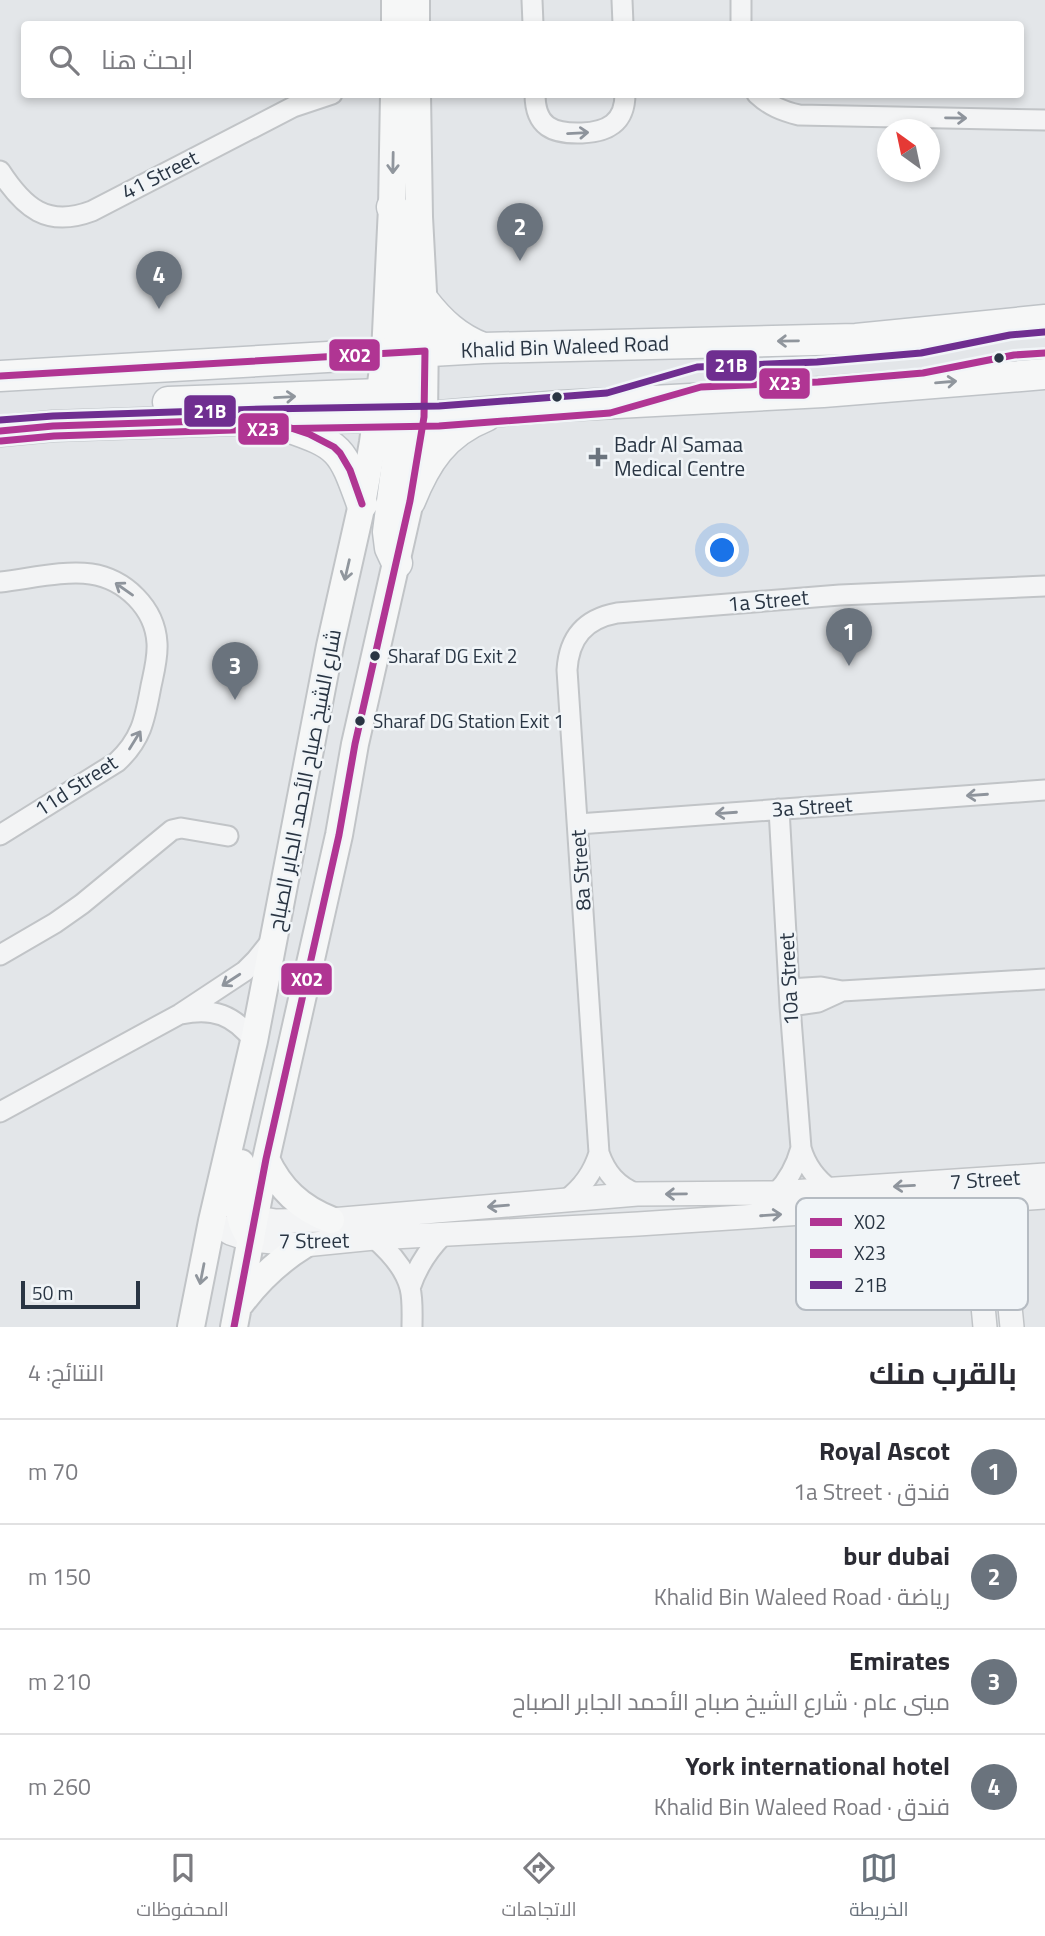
<!DOCTYPE html>
<html lang="ar">
<head>
<meta charset="utf-8">
<style>
	body { margin:0; font-family:"Titillium Web",Cairo,sans-serif; background:#f2f2f3; color:#2b2b33; direction:rtl }
	.compass { position:absolute; left:877px; top:119px; width:63px; height:63px; border-radius:50%; background:#fff; box-shadow:0 4px 10px #0003; rotate:327deg }
	.scale { position:absolute; left:21px; bottom:18px; width:119px; box-sizing:border-box; padding-left:7px; border:4px solid #293543; border-top:0; font-size:19px; line-height:24px; white-space:nowrap; color:#293543; -webkit-text-stroke:5px #f1f5f8; paint-order:stroke }
	.you { position:absolute; left:723px; top:551px; width:24px; height:24px; margin:-18px; border:5px solid #fff; border-radius:50%; background:#1a73e8; box-shadow:0 0 0 10px #1a73e833 }
	.badge { display:grid; place-items:center; width:46px; height:46px; border-radius:50%; background:#6a737d; color:#fff; font-size:23px; font-weight:700 }
	.pin { position:absolute; translate:-50% -58px; filter:drop-shadow(0 2px 4px #0008) }
	.pin::after { content:''; position:absolute; top:37px; width:24px; height:21px; background:inherit; clip-path:polygon(0 0,100% 0,50% 100%) }
	.list { margin:0; padding:0; list-style:none }
	h2 { display:flex; justify-content:space-between; align-items:center; height:91px; margin:0; padding:0 28px; font-size:30px }
	h2 small { font-size:23px; font-weight:400; color:#7c7c81 }
	.list li { display:grid; grid-template-columns:46px 1fr auto; gap:21px; align-items:center; box-sizing:border-box; height:105px; padding:0 28px; border-top:2px solid #e1e1e2 }
	.list b { display:block; font-size:26px; white-space:nowrap }
	.list p { margin:0; font-size:23px; white-space:nowrap; color:#7c7c81 }
	.list em { font-size:23px; font-style:normal; color:#7c7c81 }
	.icon { flex:none; width:38px; height:38px; fill:none; stroke:currentColor; stroke-width:2; stroke-linecap:round; stroke-linejoin:round }
	.map { position:relative; flex:none; width:1045px; height:1327px; overflow:hidden; direction:ltr }
	.search { position:absolute; background:#fff; box-shadow:0 4px 10px #0003; left:21px; right:21px; top:21px; height:77px; display:flex; align-items:center; gap:18px; box-sizing:border-box; padding:0 24px; border-radius:7px; color:#7c7c81; font-size:26px }
	.sheet { height:511px; background:#fff }
	nav { display:flex; justify-content:space-around; align-items:center; box-sizing:border-box; height:98px; border-top:2px solid #e1e1e2; background:#fff; font-size:19px; color:#7c7c81 }
	nav a { display:grid; justify-items:center; gap:4px }
	nav .on { color:#6a737d }
	.map>svg:first-child { display:block }
</style>
</head>
<body>
<div class="map">
<svg width="1045" height="1327" viewBox="0 0 1045 1327">
	<rect width="100%" height="100%" fill="#e3e6e9"/>
	<g fill="none" stroke-linecap="round" stroke-linejoin="round">
		<defs>
			<path id="minor" d="M532,0L533,24
				M622,0L623,24
				M741,24V0
				M535,94C535,127 553,134 582,133C607,132 625,123 625,94
				M757,94C770,106 782,111 799,115L1045,120
				M0,171C24,208 47,228 92,211L293,107L332,94
				M0,582C28,579 64,570 91,574C125,579 155,608 157,643C158,657 154,672 151,686C145,718 142,739 117,762L0,835
				M779,809L790,1006L801,1148C806,1166 816,1179 831,1190
				M578,824L1045,790
				M0,955L55,923L82,904L172,830L181,828L228,836
				M789,989L821,987L842,991L1045,979
				M790,1006L818,1002L842,991
				M181,1014C213,1007 234,1015 254,1041
				M0,1112L180,1014L245,971L256,960L272,940
				M776,1193C789,1180 796,1166 801,1148
				M637,1194C617,1186 606,1173 599,1153L567,670C569,637 585,619 617,613L840,595L1045,586
				M566,1200C583,1187 593,1173 599,1153
				M374,1238C389,1251 405,1268 410,1288C413,1300 412,1315 412,1327
				M410,1288C417,1267 427,1251 443,1235"/>
			<path id="tertiary" d="M998,1186L1012,1327
				M972,1188L985,1327
				M238,1215L276,1221L331,1220L637,1194L776,1193L1045,1175
				M212,1221L230,1233L251,1240L304,1245L374,1238L638,1224L1045,1197"/>
			<path id="secondary" d="M395,0V24
				M416,0V24
				M266,1159C280,1189 300,1208 331,1220
				M241,1163C236,1191 234,1215 251,1240
				M241,1303C259,1279 278,1261 304,1245
				M191,1327L212,1221L254,1041L330,646L362,504L373,442L385,354L392,207L394,94
				M234,1327L266,1159L339,835L355,744L410,501L424,417L425,329L419,217L417,94"/>
			<path id="primary" d="M392,207L401,218L405,232L403,370
				M423,300C440,322 457,338 483,348
				M0,376L483,348L856,339L1045,320
				M168,402L380,394C402,385 415,372 425,351
				M285,426C341,445 342,449 362,504
				M0,431L53,426L264,419L439,416L560,406L823,392L1045,374
				M410,501C426,461 444,433 486,416
				M397,563L390,548L388,532L403,417L402,398"/>
		</defs>
		<use href="#minor" stroke="#c1c4c7" stroke-width="23"/>
		<use href="#tertiary" stroke="#c1c4c7" stroke-width="26"/>
		<use href="#secondary" stroke="#c1c4c7" stroke-width="30"/>
		<use href="#primary" stroke="#bfc3c7" stroke-width="33"/>
		<use href="#minor" stroke="#f3f4f5" stroke-width="19"/>
		<use href="#tertiary" stroke="#f3f4f5" stroke-width="23"/>
		<use href="#secondary" stroke="#f6f7f7" stroke-width="26"/>
		<use href="#primary" stroke="#f6f7f7" stroke-width="30"/>
		<defs>
			<path id="bus-1" d="M0,376L425,351L424,417L410,501L355,744L339,835L266,1159L234,1327
				M0,431L53,426L264,419L309,434L334,447L340,453L350,470L362,504"/>
			<path id="bus-2" d="M1,441L54,436L264,429L439,426L610,413L701,387L818,382L923,373L1014,355L1045,353"/>
			<path id="bus-3" d="M0,420L53,416L264,409L439,406L607,393L697,367L817,362L921,353L1010,335L1044,332"/>
		</defs>
		<use href="#bus-1" stroke="#f1f5f8" stroke-width="12"/>
		<use href="#bus-2" stroke="#f1f5f8" stroke-width="12"/>
		<use href="#bus-3" stroke="#f1f5f8" stroke-width="12"/>
		<use href="#bus-1" stroke="#b03593" stroke-width="7"/>
		<use href="#bus-2" stroke="#b03593" stroke-width="7"/>
		<use href="#bus-3" stroke="#6f2e90" stroke-width="7"/>
	</g>
	<defs><path id="oneway-shaft" d="M-6 0H5M1.5-3L5.5 0L1.5 3" fill="none" stroke-width="1.6" stroke-linecap="round" stroke-linejoin="round" transform="scale(1.75)"/></defs>
	<g stroke="#8e949c">
		<use href="#oneway-shaft" transform="translate(956 118) rotate(1)"/>
		<use href="#oneway-shaft" transform="translate(578 133) rotate(-3)"/>
		<use href="#oneway-shaft" transform="translate(124 589) rotate(-145)"/>
		<use href="#oneway-shaft" transform="translate(135 740) rotate(-58)"/>
		<use href="#oneway-shaft" transform="translate(977 795) rotate(176)"/>
		<use href="#oneway-shaft" transform="translate(726 813) rotate(176)"/>
		<use href="#oneway-shaft" transform="translate(231 980) rotate(147)"/>
		<use href="#oneway-shaft" transform="translate(904 1186) rotate(177)"/>
		<use href="#oneway-shaft" transform="translate(676 1194) rotate(179)"/>
		<use href="#oneway-shaft" transform="translate(498 1206) rotate(175)"/>
		<use href="#oneway-shaft" transform="translate(771 1215) rotate(-4)"/>
	</g>
	<g stroke="#90969d">
		<use href="#oneway-shaft" transform="translate(393 163) rotate(91)"/>
		<use href="#oneway-shaft" transform="translate(788 341) rotate(179)"/>
		<use href="#oneway-shaft" transform="translate(946 382) rotate(-5)"/>
		<use href="#oneway-shaft" transform="translate(285 397) rotate(-3)"/>
		<use href="#oneway-shaft" transform="translate(347 570) rotate(103)"/>
		<use href="#oneway-shaft" transform="translate(202 1274) rotate(101)"/>
	</g>
	<g fill="#293543" stroke="#f1f5f8" stroke-width="2.5">
		<circle cx="999" cy="358" r="6"/>
		<circle cx="557" cy="397" r="6"/>
		<circle cx="375" cy="656" r="6"/>
		<circle cx="360" cy="721" r="6"/>
	</g>
	<path fill="#6a737d" stroke="#f1f5f8" stroke-width="2.5" d="M594.5 446.5h7v7h7v7h-7v7h-7v-7h-7v-7h7z"/>
	<g text-anchor="middle" stroke-width="5" stroke-linejoin="round" paint-order="stroke">
		<g font-size="19" fill="#293543" stroke="#f1f5f8" text-anchor="start">
			<text x="388" y="663">Sharaf DG Exit 2</text>
			<text x="373" y="728">Sharaf DG Station Exit 1</text>
		</g>
		<g font-size="21" fill="#293543" stroke="#f1f5f8">
			<text transform="translate(160 175) rotate(-27)" y="7">41 Street</text>
			<text transform="translate(565 347) rotate(-2)" y="7">Khalid Bin Waleed Road</text>
			<text transform="translate(768 601) rotate(-5)" y="7">1a Street</text>
			<text transform="translate(305 780) rotate(-79)" y="7">شارع الشيخ صباح الأحمد الجابر الصباح</text>
			<text transform="translate(76 786) rotate(-33)" y="7">11d Street</text>
			<text transform="translate(812 807) rotate(-4)" y="7">3a Street</text>
			<text transform="translate(581 870) rotate(-94)" y="7">8a Street</text>
			<text transform="translate(789 979) rotate(-93)" y="7">10a Street</text>
			<text transform="translate(985 1180) rotate(-4)" y="7">7 Street</text>
			<text transform="translate(314 1241) rotate(-1)" y="7">7 Street</text>
		</g>
		<g font-size="21" fill="#293543" stroke="#f1f5f8" text-anchor="start">
			<text x="614" y="452">Badr Al Samaa<tspan x="614" dy="24">Medical Centre</tspan></text>
		</g>
	</g>
	<rect x="796" y="1198" width="232" height="112" rx="10" fill="#f1f5f8" stroke="#b5bbc2" stroke-width="2"/>
	<rect x="810" y="1218" width="32" height="8" fill="#b03593"/>
	<rect x="810" y="1249" width="32" height="9" fill="#b03593"/>
	<rect x="810" y="1281" width="32" height="8" fill="#6f2e90"/>
	<g font-size="19" fill="#293543">
		<text x="854" y="1229">X02</text>
		<text x="854" y="1260">X23</text>
		<text x="854" y="1292">21B</text>
	</g>
	<g stroke="#f1f5f8" stroke-width="2.5">
		<rect x="328" y="338" width="53" height="34" rx="7" fill="#b03593"/>
		<rect x="705" y="349" width="53" height="33" rx="7" fill="#6f2e90"/>
		<rect x="758" y="367" width="53" height="33" rx="7" fill="#b03593"/>
		<rect x="183" y="394" width="54" height="34" rx="7" fill="#6f2e90"/>
		<rect x="237" y="412" width="53" height="34" rx="7" fill="#b03593"/>
		<rect x="280" y="962" width="53" height="34" rx="7" fill="#b03593"/>
	</g>
	<g font-size="19" text-anchor="middle" font-weight="bold" fill="#fff">
		<text x="355" y="362">X02</text>
		<text x="731" y="372">21B</text>
		<text x="785" y="390">X23</text>
		<text x="210" y="418">21B</text>
		<text x="263" y="436">X23</text>
		<text x="307" y="986">X02</text>
	</g>
</svg>
<svg class="compass" viewBox="-18 -18 36 36"><path d="M0-13l5 13h-10z" fill="#e53935"/><path d="M0 13l5-13h-10z" fill="#7c7c81"/></svg>
<div class="scale">50 m</div>
<div class="you"></div>
<div class="pin badge" style="left:849px;top:666px">1</div>
<div class="pin badge" style="left:520px;top:261px">2</div>
<div class="pin badge" style="left:235px;top:700px">3</div>
<div class="pin badge" style="left:159px;top:309px">4</div>
<div class="search"><svg class="icon" aria-label="search" viewBox="0 0 24 24"><circle cx="10" cy="10" r="6"/><path d="M15 15l6 6"/></svg>ابحث هنا</div>
</div>
<section class="sheet">
<h2>بالقرب منك<small>النتائج: 4</small></h2>
<ul class="list">
<li><span class="badge">1</span><div><b>Royal Ascot</b><p>فندق · 1a Street</p></div><em>70 m</em></li>
<li><span class="badge">2</span><div><b>bur dubai</b><p>رياضة · Khalid Bin Waleed Road</p></div><em>150 m</em></li>
<li><span class="badge">3</span><div><b>Emirates</b><p>مبنى عام · شارع الشيخ صباح الأحمد الجابر الصباح</p></div><em>210 m</em></li>
<li><span class="badge">4</span><div><b>York international hotel</b><p>فندق · Khalid Bin Waleed Road</p></div><em>260 m</em></li>
</ul>
</section>
<nav>
<a class="on"><svg class="icon" aria-label="map" viewBox="0 0 24 24"><path d="M3 6l6-2 6 2 6-2v14l-6 2-6-2-6 2zM9 4v14M15 6v14"/></svg>الخريطة</a>
<a><svg class="icon" aria-label="directions" viewBox="0 0 24 24"><path d="M12 3l9 9-9 9-9-9zM9 14v-3h6M13 9l2 2-2 2"/></svg>الاتجاهات</a>
<a><svg class="icon" aria-label="saved" viewBox="0 0 24 24"><path d="M7 4h10v16l-5-4-5 4z"/></svg>المحفوظات</a>
</nav>
</body>
</html>
